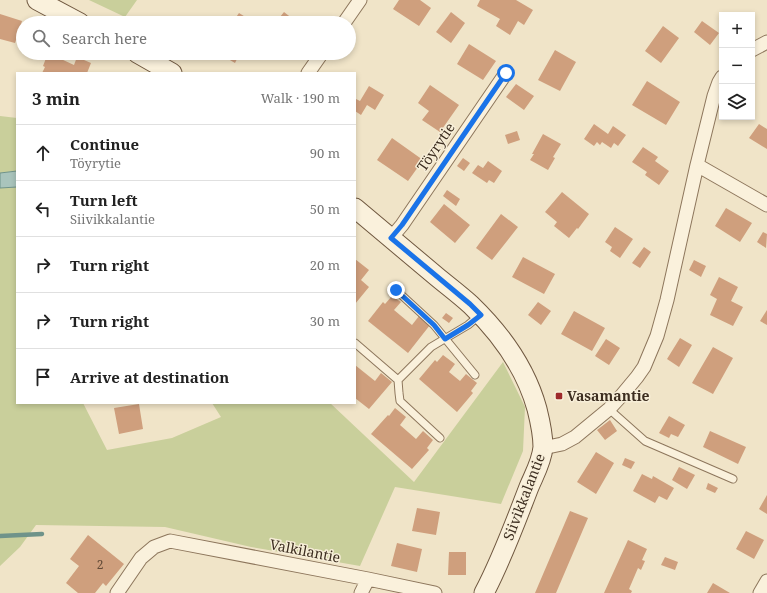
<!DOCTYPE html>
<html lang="en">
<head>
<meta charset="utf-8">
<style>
	body { margin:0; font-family:"Noto Serif",serif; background:#f6f6f6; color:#222 }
	.controls { position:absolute; right:12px; top:12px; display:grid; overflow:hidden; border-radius:0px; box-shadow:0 2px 6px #0003 }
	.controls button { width:36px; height:36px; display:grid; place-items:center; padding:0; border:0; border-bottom:1px solid #e0e0e0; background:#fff; color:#222; font:20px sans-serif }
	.stop { position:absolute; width:12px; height:12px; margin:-9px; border:3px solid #1a73e8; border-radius:50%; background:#fff }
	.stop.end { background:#1a73e8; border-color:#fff; box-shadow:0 1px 4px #0008 }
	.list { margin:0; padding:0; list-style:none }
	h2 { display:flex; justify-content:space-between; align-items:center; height:52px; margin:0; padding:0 16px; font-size:17px }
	h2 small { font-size:13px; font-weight:400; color:#767676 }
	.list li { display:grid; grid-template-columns:26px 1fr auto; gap:12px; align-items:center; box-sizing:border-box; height:56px; padding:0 16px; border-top:1px solid #e0e0e0 }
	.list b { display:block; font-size:15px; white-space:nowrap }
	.list p { margin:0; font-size:13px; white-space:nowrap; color:#767676 }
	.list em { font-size:13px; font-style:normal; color:#767676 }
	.icon { flex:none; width:22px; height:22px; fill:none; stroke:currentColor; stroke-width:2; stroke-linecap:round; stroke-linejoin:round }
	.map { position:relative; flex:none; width:767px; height:593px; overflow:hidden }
	.search { position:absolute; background:#fff; box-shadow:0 2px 6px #0003; left:16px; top:16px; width:340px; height:44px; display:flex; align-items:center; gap:10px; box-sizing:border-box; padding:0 14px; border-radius:22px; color:#767676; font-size:15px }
	.panel { position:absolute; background:#fff; box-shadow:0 2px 6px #0003; left:16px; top:72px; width:340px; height:332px; border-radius:0px }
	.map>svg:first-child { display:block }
</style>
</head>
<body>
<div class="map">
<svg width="767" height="593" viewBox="0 0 767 593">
	<rect width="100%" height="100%" fill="#f0e4c8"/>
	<path fill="#c9cf9b" d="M89,0H137L125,17Z
		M0,116L17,118V171L0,173Z
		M17,187V403H83L107,450L172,438L221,417L212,403H330L414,482L503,362L525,407L523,451L501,504L395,487L360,566L251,547L165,527L36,525L20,547L0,566V188Z"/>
	<path fill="#a9c4bc" stroke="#6f938a" d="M17,171V187L0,188V173Z"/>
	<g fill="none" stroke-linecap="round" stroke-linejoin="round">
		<path stroke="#6f938a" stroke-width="4.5" d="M0,536L42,534"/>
	</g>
	<path fill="#cf9f7d" d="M399,0H420L431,8L419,26L393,9Z
		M480,0H516L533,10L524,25L518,21L510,35L496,26L500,19L477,6Z
		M284,12L298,23H277L276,22Z
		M451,12L465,23L451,43L436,32Z
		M239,13L255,23H232Z
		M0,14L22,21L15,43L0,39Z
		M702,21L719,33L710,45L694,32Z
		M663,26L679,38L661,63L645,51Z
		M469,44L496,61L483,80L457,64Z
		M555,50L576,62L560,91L538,80Z
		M48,53L74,65L77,57L91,63L87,73H42L45,67L43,66Z
		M224,53H236L239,55L235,63L223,56Z
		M647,81L680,102L666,125L632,105Z
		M516,84L534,96L524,110L506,97Z
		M430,85L459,105L440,132L422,120L429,111L418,103Z
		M369,86L384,95L375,110L367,105L361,115L355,111V101L356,99L360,101Z
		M594,124L608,134L613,126L626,135L618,146L614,143L611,148L602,142L600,145L597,142L594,146L584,139Z
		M759,124L767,129V149L749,138Z
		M517,131L520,140L508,144L505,135Z
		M543,134L561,144L553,157L555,158L548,170L530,160L534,154H532Z
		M392,138L423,160L408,181L377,160Z
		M643,147L658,157L655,161L669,171L659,185L645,175L647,172L632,162Z
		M463,158L470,163L464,171L457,166Z
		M488,161L502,171L494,183L489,180L487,183L472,173L478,165L483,168Z
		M447,190L460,199L456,206L443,196Z
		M562,192L589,214L578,229L577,228L569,238L554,226L557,222L545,212Z
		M444,204L470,225L455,243L430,222Z
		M726,208L752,223L740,242L715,226Z
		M501,214L518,227L492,260L476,248Z
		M615,227L633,239L620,258L610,251L612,247L605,242Z
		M763,232L767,234L766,248L757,242Z
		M644,247L651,252L640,268L632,263Z
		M523,257L555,274L544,294L512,277Z
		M355,259L369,270L361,280L369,287L355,304Z
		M694,260L706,266L701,277L689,270Z
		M719,277L738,287L731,301L743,307L733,326L710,315L717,299L710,295Z
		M392,296L401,302L394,310L412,325L419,316L430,325L408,353L368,321L383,302L385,304Z
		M538,302L551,311L541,325L528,315Z
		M767,310V325L760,321Z
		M574,311L605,328L592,351L561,334Z
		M446,313L453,318L449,323L442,318Z
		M680,338L692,345L679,367L667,359Z
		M606,339L620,348L609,365L595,356Z
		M713,347L733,358L713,394L692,383Z
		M443,355L455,364L449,372L460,381L466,374L477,383L471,391L473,393L457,412L419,379L435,360L437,362Z
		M355,365L375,381L381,373L392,382L369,409L355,398Z
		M139,404L143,429L119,434L114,408Z
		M395,408L406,417L400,425L416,439L423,431L433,440L427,448L429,450L412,469L371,434L388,415L389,416Z
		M669,416L685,425L678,437L671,434L669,438L659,433Z
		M610,420L617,431L605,440L597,430Z
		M710,431L746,447L738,464L703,447Z
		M596,452L614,463L596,494L577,482Z
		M625,458L635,462L631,469L622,465Z
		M679,467L695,475L687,489L672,480Z
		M642,474L652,479L653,476L674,488L667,500L659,496L655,503L633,491Z
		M708,483L718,488L715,493L706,489Z
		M767,495V514L759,509Z
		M417,508L440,512L436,535L412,531Z
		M570,511L588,518L556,593H535Z
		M746,531L764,540L754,559L736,549Z
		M88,535L124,564L106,586L103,583L95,593H78L66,583L79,566L70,559Z
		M628,540L647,549L642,560L645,561L641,570L638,568L629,589L632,591L631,593H604Z
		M397,543L422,549L417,572L391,566Z
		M449,552H466V575H448Z
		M665,557L678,562L675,570L661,565Z
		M713,583L730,593H707Z"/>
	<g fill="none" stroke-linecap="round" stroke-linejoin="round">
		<defs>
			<path id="service" d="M396,290L434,325L475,375
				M355,343L398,380L431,347L468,325L480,315
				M398,380L399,393L400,401L440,438
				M609,409L645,441L733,479"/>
			<path id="minor" d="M344,23L360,0
				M752,50L767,42
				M308,73L322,53
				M697,165L767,205
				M391,238L402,225L506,73
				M543,448L562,444L575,437L609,409L622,395L637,377L644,367L657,336L667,300L697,165L714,96L719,82L722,77
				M117,593L141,558L154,547L170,541L368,579L435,593
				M361,593L368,579
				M760,593L767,581"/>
			<path id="secondary" d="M37,0L80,23
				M137,53L172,73
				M355,208C382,231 409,253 436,276C448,286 460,295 471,305C500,333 526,369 537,409C540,421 543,435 543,447C542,461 534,475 529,487C515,523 502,559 484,593"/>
		</defs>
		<use href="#service" stroke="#8d765c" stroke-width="9"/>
		<use href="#minor" stroke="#8d765c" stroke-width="15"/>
		<use href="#secondary" stroke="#6f573f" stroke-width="21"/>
		<use href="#service" stroke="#faf1dc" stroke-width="7"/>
		<use href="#minor" stroke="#faf1dc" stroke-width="13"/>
		<use href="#secondary" stroke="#faf1dc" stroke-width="19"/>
	</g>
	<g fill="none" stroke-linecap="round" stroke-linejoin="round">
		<path stroke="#1a73e8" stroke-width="5" d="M396,290L434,325L445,339L468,325L481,315L470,304L391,238L402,225L506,73"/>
	</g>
	<rect fill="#9e2a2b" stroke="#f7eed8" stroke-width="1.5" x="555" y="392" width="8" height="8" rx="2"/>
	<g text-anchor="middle" stroke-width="3" stroke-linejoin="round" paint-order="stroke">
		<g font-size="12" fill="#624a37">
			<text x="100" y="569">2</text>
		</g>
		<g font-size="14" fill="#3d2e20" stroke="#f7eed8">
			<text transform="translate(436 147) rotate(-56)" y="5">Töyrytie</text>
			<text transform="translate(524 497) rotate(-69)" y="5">Siivikkalantie</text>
			<text transform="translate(305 551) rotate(11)" y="5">Valkilantie</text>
		</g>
		<g font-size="14" font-weight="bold" fill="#3d2e20" stroke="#f7eed8" text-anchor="start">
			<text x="567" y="401">Vasamantie</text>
		</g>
	</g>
</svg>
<div class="controls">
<button>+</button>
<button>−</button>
<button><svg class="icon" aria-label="layers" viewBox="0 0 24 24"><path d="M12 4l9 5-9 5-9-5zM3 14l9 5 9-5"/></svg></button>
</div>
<div class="stop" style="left:506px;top:73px"></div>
<div class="stop end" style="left:396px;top:290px"></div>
<div class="search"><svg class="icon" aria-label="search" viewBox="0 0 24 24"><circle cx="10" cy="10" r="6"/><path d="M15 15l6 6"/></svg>Search here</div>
<section class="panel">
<h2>3 min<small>Walk · 190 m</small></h2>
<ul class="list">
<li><svg class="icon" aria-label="ahead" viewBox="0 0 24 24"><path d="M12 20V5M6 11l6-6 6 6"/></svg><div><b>Continue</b><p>Töyrytie</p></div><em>90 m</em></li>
<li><svg class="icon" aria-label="left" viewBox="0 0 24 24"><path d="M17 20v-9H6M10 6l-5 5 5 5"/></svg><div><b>Turn left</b><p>Siivikkalantie</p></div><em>50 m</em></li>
<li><svg class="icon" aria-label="right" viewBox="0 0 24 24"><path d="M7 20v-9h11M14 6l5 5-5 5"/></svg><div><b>Turn right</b></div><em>20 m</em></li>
<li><svg class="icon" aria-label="right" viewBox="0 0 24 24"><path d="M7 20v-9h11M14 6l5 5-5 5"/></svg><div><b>Turn right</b></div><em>30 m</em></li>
<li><svg class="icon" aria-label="arrive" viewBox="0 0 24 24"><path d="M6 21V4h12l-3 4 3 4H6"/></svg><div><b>Arrive at destination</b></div></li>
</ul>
</section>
</div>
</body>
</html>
